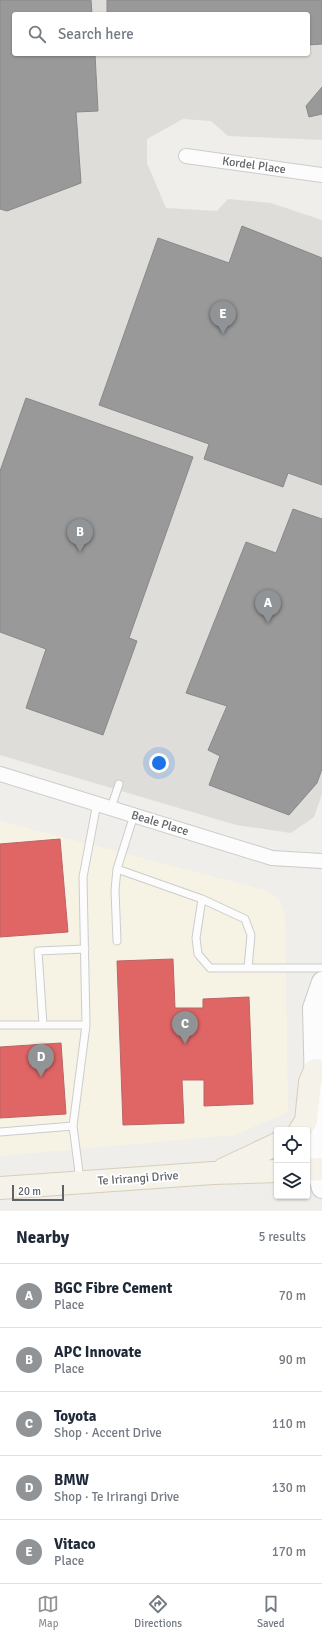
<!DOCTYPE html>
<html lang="en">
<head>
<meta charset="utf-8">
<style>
	body { margin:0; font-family:Signika,sans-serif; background:#f2f2f3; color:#1f2937 }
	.controls { position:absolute; right:12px; bottom:12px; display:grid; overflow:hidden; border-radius:4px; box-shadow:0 1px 3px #0004 }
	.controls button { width:36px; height:36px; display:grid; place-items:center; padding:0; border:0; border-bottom:1px solid #e0e1e3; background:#fff; color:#1f2937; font:20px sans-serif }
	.scale { position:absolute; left:12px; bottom:10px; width:52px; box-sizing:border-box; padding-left:4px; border:2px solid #5f6368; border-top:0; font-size:11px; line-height:14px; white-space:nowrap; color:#5f6368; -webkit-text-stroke:3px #fff; paint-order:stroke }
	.you { position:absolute; left:159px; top:763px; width:14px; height:14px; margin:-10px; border:3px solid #fff; border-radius:50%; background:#1a73e8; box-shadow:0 0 0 6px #1a73e833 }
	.badge { display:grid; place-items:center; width:26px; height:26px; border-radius:50%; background:#919496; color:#fff; font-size:13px; font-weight:700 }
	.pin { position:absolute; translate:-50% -33px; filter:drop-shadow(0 1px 2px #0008) }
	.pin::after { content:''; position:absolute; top:21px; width:14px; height:12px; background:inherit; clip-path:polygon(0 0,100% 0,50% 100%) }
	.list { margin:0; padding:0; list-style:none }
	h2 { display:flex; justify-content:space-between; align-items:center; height:52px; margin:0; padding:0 16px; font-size:17px }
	h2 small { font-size:13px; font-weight:400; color:#747a83 }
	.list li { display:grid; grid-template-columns:26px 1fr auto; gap:12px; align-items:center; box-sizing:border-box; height:64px; padding:0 16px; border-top:1px solid #e0e1e3 }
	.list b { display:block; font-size:15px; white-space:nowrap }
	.list p { margin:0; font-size:13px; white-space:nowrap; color:#747a83 }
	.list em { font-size:13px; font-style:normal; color:#747a83 }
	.icon { flex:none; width:22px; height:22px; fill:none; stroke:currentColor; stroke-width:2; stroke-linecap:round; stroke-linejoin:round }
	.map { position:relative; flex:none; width:322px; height:1211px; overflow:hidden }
	.search { position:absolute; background:#fff; box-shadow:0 1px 3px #0004; left:12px; right:12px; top:12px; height:44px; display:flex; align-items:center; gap:10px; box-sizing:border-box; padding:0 14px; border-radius:4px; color:#747a83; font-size:15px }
	.sheet { height:372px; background:#fff }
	nav { display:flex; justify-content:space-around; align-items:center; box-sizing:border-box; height:56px; border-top:1px solid #e0e1e3; background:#fff; font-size:11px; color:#747a83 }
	nav a { display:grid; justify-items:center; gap:2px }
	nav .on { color:#919496 }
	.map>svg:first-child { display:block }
</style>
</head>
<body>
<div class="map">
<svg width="322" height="1211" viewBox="0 0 322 1211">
	<rect width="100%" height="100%" fill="#efeeea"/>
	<path fill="#f7f3e4" d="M0,821L268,891L279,899L285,915L288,1112L235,1135L0,1156Z"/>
	<path fill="#dfddda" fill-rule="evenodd" d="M0,0H322V140L228,136L211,121L183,119L147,139V163L166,208L217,211L228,199L271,203L322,220V794L314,817L291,833L236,825L0,755ZM14,14H308V54H14Z"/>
	<path fill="#e06666" stroke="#b96567" d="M60,839L68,932L0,937V844Z
		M173,959L175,1008H203V999L249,997L253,1104L204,1106V1080H182L184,1123L123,1125L117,961Z
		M61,1043L66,1114L0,1118V1047Z"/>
	<path fill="#999" stroke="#88898a" d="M0,0H91L92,14H14V54H95L98,111L76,112L81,183L7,211L0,209Z
		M107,0H322V44L308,45V14H107Z
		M322,87V114L309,117L306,106Z
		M242,226L322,258V485L288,473L283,487L204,459L209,444L99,405L158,238L229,263Z
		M26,398L193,457L129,638L137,641L103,735L26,708L46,649L0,632V471Z
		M293,509L322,519V769L317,783L289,815L209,785L220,756L208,750L227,706L186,693L246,542L276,553Z"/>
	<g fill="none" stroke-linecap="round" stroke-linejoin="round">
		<defs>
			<path id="lane" d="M111,808L119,784
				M117,869L202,899L245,919L251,935L248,968H210L198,954L196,938L202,899
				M117,941L115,890L117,869L134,815
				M248,968H322
				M0,1025H86L83,877L97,803
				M43,1025L38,951L85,949
				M0,1132L73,1126
				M80,1180L73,1126L86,1025"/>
			<path id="street" d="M186,156L322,175
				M0,774L272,858L322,861"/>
			<path id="secondary" d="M322,982L313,1008L317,1170L322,1188"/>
			<path id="primary" d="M300,1130L306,1121L310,1082L315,1070
				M224,1169L277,1144
				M307,1170L322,1169
				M0,1188L213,1173L277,1171"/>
		</defs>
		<use href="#lane" stroke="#cbcccc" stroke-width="9"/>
		<use href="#street" stroke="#cbcccc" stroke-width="16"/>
		<use href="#secondary" stroke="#cacacb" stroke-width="22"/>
		<use href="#primary" stroke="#d7ceb8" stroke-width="24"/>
		<use href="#lane" stroke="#fdfcfc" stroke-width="7"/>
		<use href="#street" stroke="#fdfcfc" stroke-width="14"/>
		<use href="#secondary" stroke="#fdfcfc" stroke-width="20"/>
		<use href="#primary" stroke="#f4f2e9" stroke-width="22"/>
	</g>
	<g text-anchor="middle" stroke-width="4" stroke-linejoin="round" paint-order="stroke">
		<g font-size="12" fill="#5f6368" stroke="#fff">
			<text transform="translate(254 165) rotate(8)" y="4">Kordel Place</text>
			<text transform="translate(160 823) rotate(17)" y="4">Beale Place</text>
			<text transform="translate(138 1178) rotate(-4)" y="4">Te Irirangi Drive</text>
		</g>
	</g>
</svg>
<div class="controls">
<button><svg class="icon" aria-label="locate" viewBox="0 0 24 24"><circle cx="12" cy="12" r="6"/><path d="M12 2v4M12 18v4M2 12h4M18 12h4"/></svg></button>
<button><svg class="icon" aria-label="layers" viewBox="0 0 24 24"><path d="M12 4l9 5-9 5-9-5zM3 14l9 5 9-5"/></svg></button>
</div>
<div class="scale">20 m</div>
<div class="you"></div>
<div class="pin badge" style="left:268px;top:623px">A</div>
<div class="pin badge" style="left:80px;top:552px">B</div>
<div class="pin badge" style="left:185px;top:1044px">C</div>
<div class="pin badge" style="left:41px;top:1077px">D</div>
<div class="pin badge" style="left:223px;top:334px">E</div>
<div class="search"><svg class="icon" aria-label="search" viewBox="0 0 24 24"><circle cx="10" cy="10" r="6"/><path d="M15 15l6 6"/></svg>Search here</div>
</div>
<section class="sheet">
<h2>Nearby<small>5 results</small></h2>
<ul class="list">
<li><span class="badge">A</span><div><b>BGC Fibre Cement</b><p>Place</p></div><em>70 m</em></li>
<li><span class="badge">B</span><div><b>APC Innovate</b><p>Place</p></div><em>90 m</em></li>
<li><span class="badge">C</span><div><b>Toyota</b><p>Shop · Accent Drive</p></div><em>110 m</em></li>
<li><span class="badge">D</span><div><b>BMW</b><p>Shop · Te Irirangi Drive</p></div><em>130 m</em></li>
<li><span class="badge">E</span><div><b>Vitaco</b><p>Place</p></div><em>170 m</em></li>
</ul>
</section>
<nav>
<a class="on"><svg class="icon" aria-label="map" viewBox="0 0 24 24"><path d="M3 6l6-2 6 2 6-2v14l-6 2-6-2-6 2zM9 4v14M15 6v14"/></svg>Map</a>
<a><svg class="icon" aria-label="directions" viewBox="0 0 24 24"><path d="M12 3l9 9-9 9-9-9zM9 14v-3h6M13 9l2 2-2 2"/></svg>Directions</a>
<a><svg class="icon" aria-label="saved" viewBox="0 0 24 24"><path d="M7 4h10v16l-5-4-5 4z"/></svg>Saved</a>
</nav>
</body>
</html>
